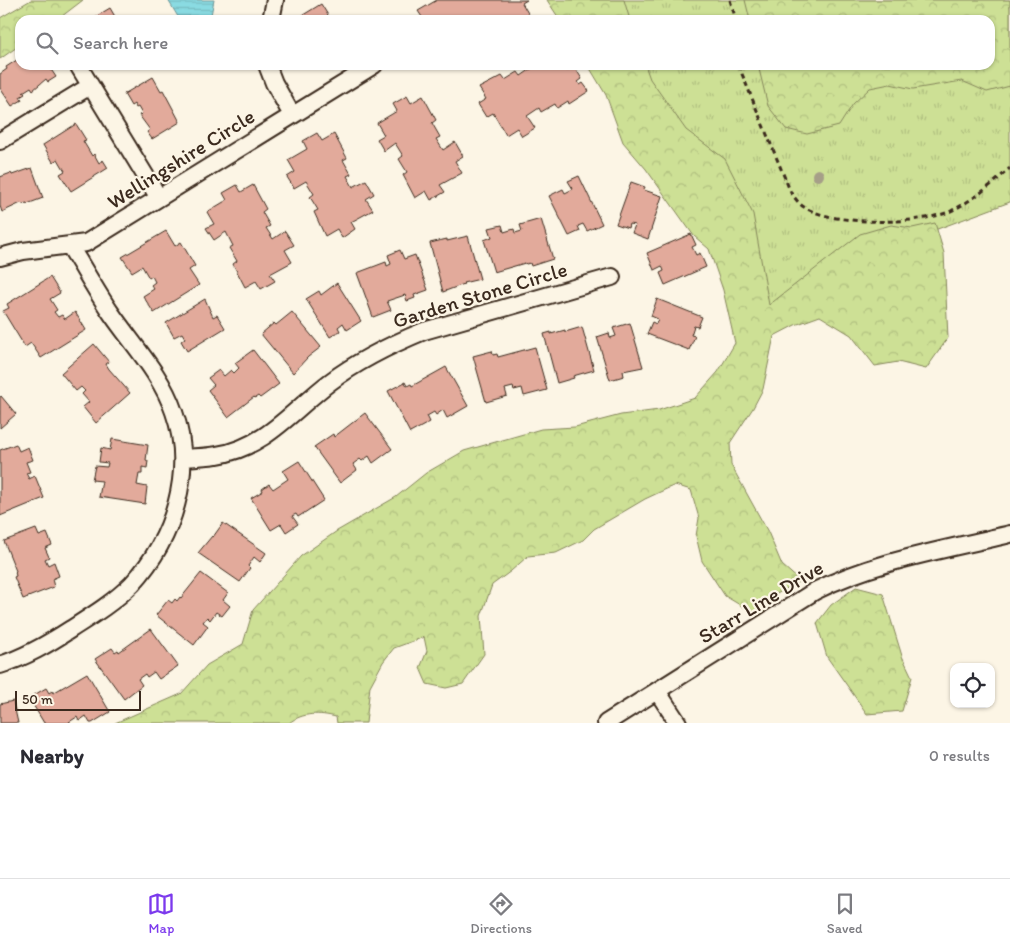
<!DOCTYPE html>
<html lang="en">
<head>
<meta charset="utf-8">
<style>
	body { margin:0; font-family:Itim,sans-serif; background:#f7f7f7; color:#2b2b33 }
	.controls { position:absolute; right:15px; bottom:15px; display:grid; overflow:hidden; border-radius:10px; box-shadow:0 1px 4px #0004 }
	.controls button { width:45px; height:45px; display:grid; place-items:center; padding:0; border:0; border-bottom:1px solid #e1e1e2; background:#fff; color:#2b2b33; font:25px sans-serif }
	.scale { position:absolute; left:15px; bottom:12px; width:126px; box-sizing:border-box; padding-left:5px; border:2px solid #3b2a1e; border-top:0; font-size:14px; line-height:18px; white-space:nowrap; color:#3b2a1e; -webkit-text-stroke:4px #fcf5e5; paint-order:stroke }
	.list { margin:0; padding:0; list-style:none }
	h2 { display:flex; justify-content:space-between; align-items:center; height:65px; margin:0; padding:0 20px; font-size:21px }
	h2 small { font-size:16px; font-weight:400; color:#7c7c81 }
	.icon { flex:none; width:28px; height:28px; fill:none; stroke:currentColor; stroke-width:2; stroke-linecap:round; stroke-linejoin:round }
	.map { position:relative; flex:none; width:1010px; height:723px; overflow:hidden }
	.search { position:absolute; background:#fff; box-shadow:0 1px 4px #0004; left:15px; right:15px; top:15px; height:55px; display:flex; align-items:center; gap:12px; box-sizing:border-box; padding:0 18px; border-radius:15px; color:#7c7c81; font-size:19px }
	.sheet { height:155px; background:#fff }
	nav { display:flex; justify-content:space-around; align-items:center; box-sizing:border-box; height:70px; border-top:1px solid #e1e1e2; background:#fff; font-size:14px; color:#7c7c81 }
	nav a { display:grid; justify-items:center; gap:2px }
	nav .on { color:#7c3aed }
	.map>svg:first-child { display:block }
</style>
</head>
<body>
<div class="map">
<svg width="1010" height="723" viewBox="0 0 1010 723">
	<defs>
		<pattern id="grass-tufts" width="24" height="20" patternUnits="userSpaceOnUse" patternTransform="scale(1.25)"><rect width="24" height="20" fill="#cde095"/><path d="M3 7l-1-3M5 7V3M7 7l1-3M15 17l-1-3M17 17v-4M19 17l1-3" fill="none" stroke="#b1c080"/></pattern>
		<pattern id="forest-crowns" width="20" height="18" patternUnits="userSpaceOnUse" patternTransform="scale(1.25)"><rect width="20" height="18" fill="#cde095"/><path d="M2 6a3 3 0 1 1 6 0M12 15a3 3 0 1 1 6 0" fill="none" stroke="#b1c080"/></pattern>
		<pattern id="water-rules" width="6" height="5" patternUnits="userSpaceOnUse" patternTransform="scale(1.25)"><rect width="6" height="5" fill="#8adbe2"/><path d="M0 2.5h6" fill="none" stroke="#78bcc1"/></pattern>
	</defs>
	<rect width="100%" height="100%" fill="#fcf5e5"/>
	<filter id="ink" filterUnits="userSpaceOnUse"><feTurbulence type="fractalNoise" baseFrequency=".02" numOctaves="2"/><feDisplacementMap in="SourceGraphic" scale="10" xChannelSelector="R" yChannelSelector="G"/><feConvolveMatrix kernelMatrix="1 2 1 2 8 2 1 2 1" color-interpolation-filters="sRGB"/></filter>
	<g filter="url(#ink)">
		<path fill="url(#grass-tufts)" stroke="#84855a" d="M570,0H1010V202L932,231L775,327L611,65H990V20H583Z"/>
		<path fill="url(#forest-crowns)" stroke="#84855a" d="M31,0H83L57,20H20V45L0,59V18Z
			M547,0H624L630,20H560Z
			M745,0H1010V86L987,92L962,81L913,89L890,84L870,88L853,104L839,126L807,134L786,129L768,106L758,65H990V20H750Z
			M588,65H645L650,79L686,130L725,159L753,214L769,305L860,234L891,225L912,228L935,223L944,253L948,338L926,369L898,362L875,366L851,335L820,316L795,325L774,336L763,389L753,408L730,443L731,465L768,532L782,565L800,581L775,595L760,617L725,596L702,561L696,536L699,518L691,490L675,485L645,499L594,529L583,540L556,553L528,556L511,571L492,585L481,616L484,654L463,684L446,688L427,684L420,668L427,651L424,637L394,648L383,662L370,686L366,723H337L336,717C320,713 303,712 289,723H115L181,694L207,665L243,644L253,610L301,556L337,531L396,497L426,473L464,451L541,429L575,427L621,415L659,410L695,398L718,372L735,343L723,290L709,249L694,236L646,169L623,142L606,95Z
			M856,587L883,594L902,656L912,677L902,711L867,714L827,657L817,623L831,605Z"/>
		<path fill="url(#water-rules)" stroke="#6a9494" d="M168,0H214L210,20H180Z"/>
		<path fill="#e2aa9b" stroke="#3b2a1e" d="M437,0H527L522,3L529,15L521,20H429L428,19L424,20L418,11Z
			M321,4L331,20H295Z
			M110,8L117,20H90Z
			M20,58V65H48L56,77L48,82L46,79L33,90L31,87L23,92L25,94L20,97L22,100L12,106L0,88V74L7,69L6,67Z
			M532,65H563L567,71L574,66L582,79L578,82L580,85L583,83L589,91L569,104L568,101L557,108L555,104L541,112L539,108L527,116L535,128L522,136L517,128L506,135L493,113L486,117L478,104L486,99L479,88L502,76L505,80L518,72L521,76L534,67Z
			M153,77L161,91L163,90L180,122L152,139L147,132L150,130L139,115L142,114L138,107L136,108L134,104L131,106L124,94Z
			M407,96L411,103L423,96L436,120L432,123L440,137L436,139L443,150L455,142L463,156L455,161L462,173L440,185L445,192L431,200L426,191L415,198L403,175L407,172L399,159L403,156L395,143L384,151L377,139L384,135L377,123L397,111L393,104Z
			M76,124L86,140L83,141L92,156L94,154L99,163L103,160L108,168L71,191L60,174L65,171L58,159L53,162L43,145Z
			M317,133L322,141L334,134L347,158L343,160L351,174L347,176L353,187L366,180L374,194L366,199L373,210L351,222L355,229L342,238L337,229L325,236L314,212L318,210L310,197L314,194L306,181L294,188L287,177L295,172L288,160L307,149L303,141Z
			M32,168L43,198L27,204V203L22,204L21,203L2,212L0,206V177L11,173L12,175Z
			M579,176L602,224L587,231L583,224L578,226L580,231L569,236L549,196L563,189L565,193L573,189L568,181Z
			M631,182L645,187L644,190L662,196L648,239L632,233L635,225L629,224L628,228L616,224Z
			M237,185L241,192L253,185L266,209L262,212L270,226L266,228L273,239L285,231L294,245L285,250L292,262L270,274L275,281L261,289L256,281L245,287L233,264L237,261L229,248L233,246L226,232L214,240L206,228L214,224L207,212L227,200L223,193Z
			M541,219L553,259L531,266L530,263L526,264L525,263L494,272L484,240L492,237L489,228L502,225L504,232L514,229L515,233L522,231L520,225Z
			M166,231L175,246L181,242L195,266L189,270L199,285L154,313L143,296L154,289L151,285L155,282L152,276L149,278L142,266L132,272L122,257Z
			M691,234L696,245L692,247L696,255L700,253L706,267L665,285L660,273L664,271L662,266L654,270L647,253Z
			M468,236L480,279L463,283L464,284L443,292L430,243L447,239V241Z
			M400,250L404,259L415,255L428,290L414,295L415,298L407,301L405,295L387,301L391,310L373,317L357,273L386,262L387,266L391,264L388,255Z
			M50,277L60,293L50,299L57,310L54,312L58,317L62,315L65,319L75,312L86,330L41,358L31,343L25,347L3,311L9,308L7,304Z
			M337,283L361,321L347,330L343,323L338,327L340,331L330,337L306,299L319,291L321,295Z
			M205,299L213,317L217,315L225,328L187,351L181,341L185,338L182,333L174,337L166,323Z
			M657,299L702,317L698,327L694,326L691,335L695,336L689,350L647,334L652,322L656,324L658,319L651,316Z
			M292,312L321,347L308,357L293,373L261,334L274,323L276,325Z
			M630,323L643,367L623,371L624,376L610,380L597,337L609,333L610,338L616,336L613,328Z
			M582,327L594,370L573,376L574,378L557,383L544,334L551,332V334L565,330V332Z
			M94,344L109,362L106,364L109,369L130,393L96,423L83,407L89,402L82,394L85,391L81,387L76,391L61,373Z
			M535,347L547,390L524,396L522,388L514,390L513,387L505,389L507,396L486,402L473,356L492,351L493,355L497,354L498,357Z
			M253,350L279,384L260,398L258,396L255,398L254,397L228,417L208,390L214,385L208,378L219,370L224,376L231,370L234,373L239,368L235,363Z
			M446,367L468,406L447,418L443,410L436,415L434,412L427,416L430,422L410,433L388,391L405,382L407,386L411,384L412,386Z
			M1,396L16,414L0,428V397Z
			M365,413L392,449L373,463L369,456L362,461L360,459L353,464L357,470L340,483L314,447L333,434L334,437Z
			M112,439L148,445L146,460L148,461L147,468L142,467V474H139L137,485L147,487L145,504L99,497L102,481L92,480L95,466L107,467L108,463L99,462L101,448L110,450Z
			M16,444L19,451L28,447L33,460L26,462L30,472L26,473L29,479L35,476L44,498L0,516V450Z
			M299,461L324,500L298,517L296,514L292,516L298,524L286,532L281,524L271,530L251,498L263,491L262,489L269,484L273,489L288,479L283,471Z
			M223,523L266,553L260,562L254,557L248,566L250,568L240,582L198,553L212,536L213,537Z
			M36,529L39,536L47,533L52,545L45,548L49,557L45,559L48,565L54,562L59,576L52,579L54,587L23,599L14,577L16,576L15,572L16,571L4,541Z
			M201,573L228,593L223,600L230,606L222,616L216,612L210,620L207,617L203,622L208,626L194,645L156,615L168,600L172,603L175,599L177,601L180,597L181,598Z
			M151,629L178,666L159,679L154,672L147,677L145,674L138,679L142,685L124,699L95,659L112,648L115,652L118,650L119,652Z
			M87,673L110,712L92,723H90L86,716L79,721L77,717L69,722L70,723H44L29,698L46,688L49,693L52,691L53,693Z
			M13,701L18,723H0V704Z"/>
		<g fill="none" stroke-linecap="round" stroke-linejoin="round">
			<defs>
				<path id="minor" d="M271,20L275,0
					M78,65L159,198
					M267,65L274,83L292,115
					M0,141L90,86
					M0,257L23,251L86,243L374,65
					M183,458C194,457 206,457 217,455C265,448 294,409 330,382C359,360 390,345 424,331L612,277
					M0,665C26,657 48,644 71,629C93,615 114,602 132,584C174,538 195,471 174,412C161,374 133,345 111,313C96,291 83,267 69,245
					M657,691L678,723
					M606,723L815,591C875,561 944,550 1010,534"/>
			</defs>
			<use href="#minor" stroke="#3b2a1e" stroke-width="20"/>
			<path stroke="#3b2a1e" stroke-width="3" stroke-dasharray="5 4" stroke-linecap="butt" d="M730,0L736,20
				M740,65L742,74L791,193C795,198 799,204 804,207C833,226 920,225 951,211C973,200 992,185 1010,168"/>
			<use href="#minor" stroke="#fcf5e5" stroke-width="16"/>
		</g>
		<circle fill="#a69f88" cx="818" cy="175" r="6"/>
	</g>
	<g text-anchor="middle" stroke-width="4.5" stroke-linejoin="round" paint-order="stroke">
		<g font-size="21" fill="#3b2a1e" stroke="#fcf5e5">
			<text transform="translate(181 159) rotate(-32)" y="7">Wellingshire Circle</text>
			<text transform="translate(480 295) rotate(-17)" y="7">Garden Stone Circle</text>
			<text transform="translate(761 602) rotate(-31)" y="7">Starr Line Drive</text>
		</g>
	</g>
</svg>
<div class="controls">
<button><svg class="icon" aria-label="locate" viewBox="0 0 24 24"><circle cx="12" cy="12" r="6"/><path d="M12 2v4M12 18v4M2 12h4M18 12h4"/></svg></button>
</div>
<div class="scale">50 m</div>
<div class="search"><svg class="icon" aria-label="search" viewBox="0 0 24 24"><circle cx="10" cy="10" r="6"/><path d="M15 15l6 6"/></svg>Search here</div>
</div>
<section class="sheet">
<h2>Nearby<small>0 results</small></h2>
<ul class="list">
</ul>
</section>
<nav>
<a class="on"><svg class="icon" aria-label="map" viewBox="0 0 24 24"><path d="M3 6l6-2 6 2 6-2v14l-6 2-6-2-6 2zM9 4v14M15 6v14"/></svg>Map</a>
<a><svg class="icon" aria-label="directions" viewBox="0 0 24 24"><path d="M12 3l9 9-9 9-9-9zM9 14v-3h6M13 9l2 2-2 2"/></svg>Directions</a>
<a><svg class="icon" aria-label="saved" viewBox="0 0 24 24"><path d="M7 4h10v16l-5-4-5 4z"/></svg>Saved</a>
</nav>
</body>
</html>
